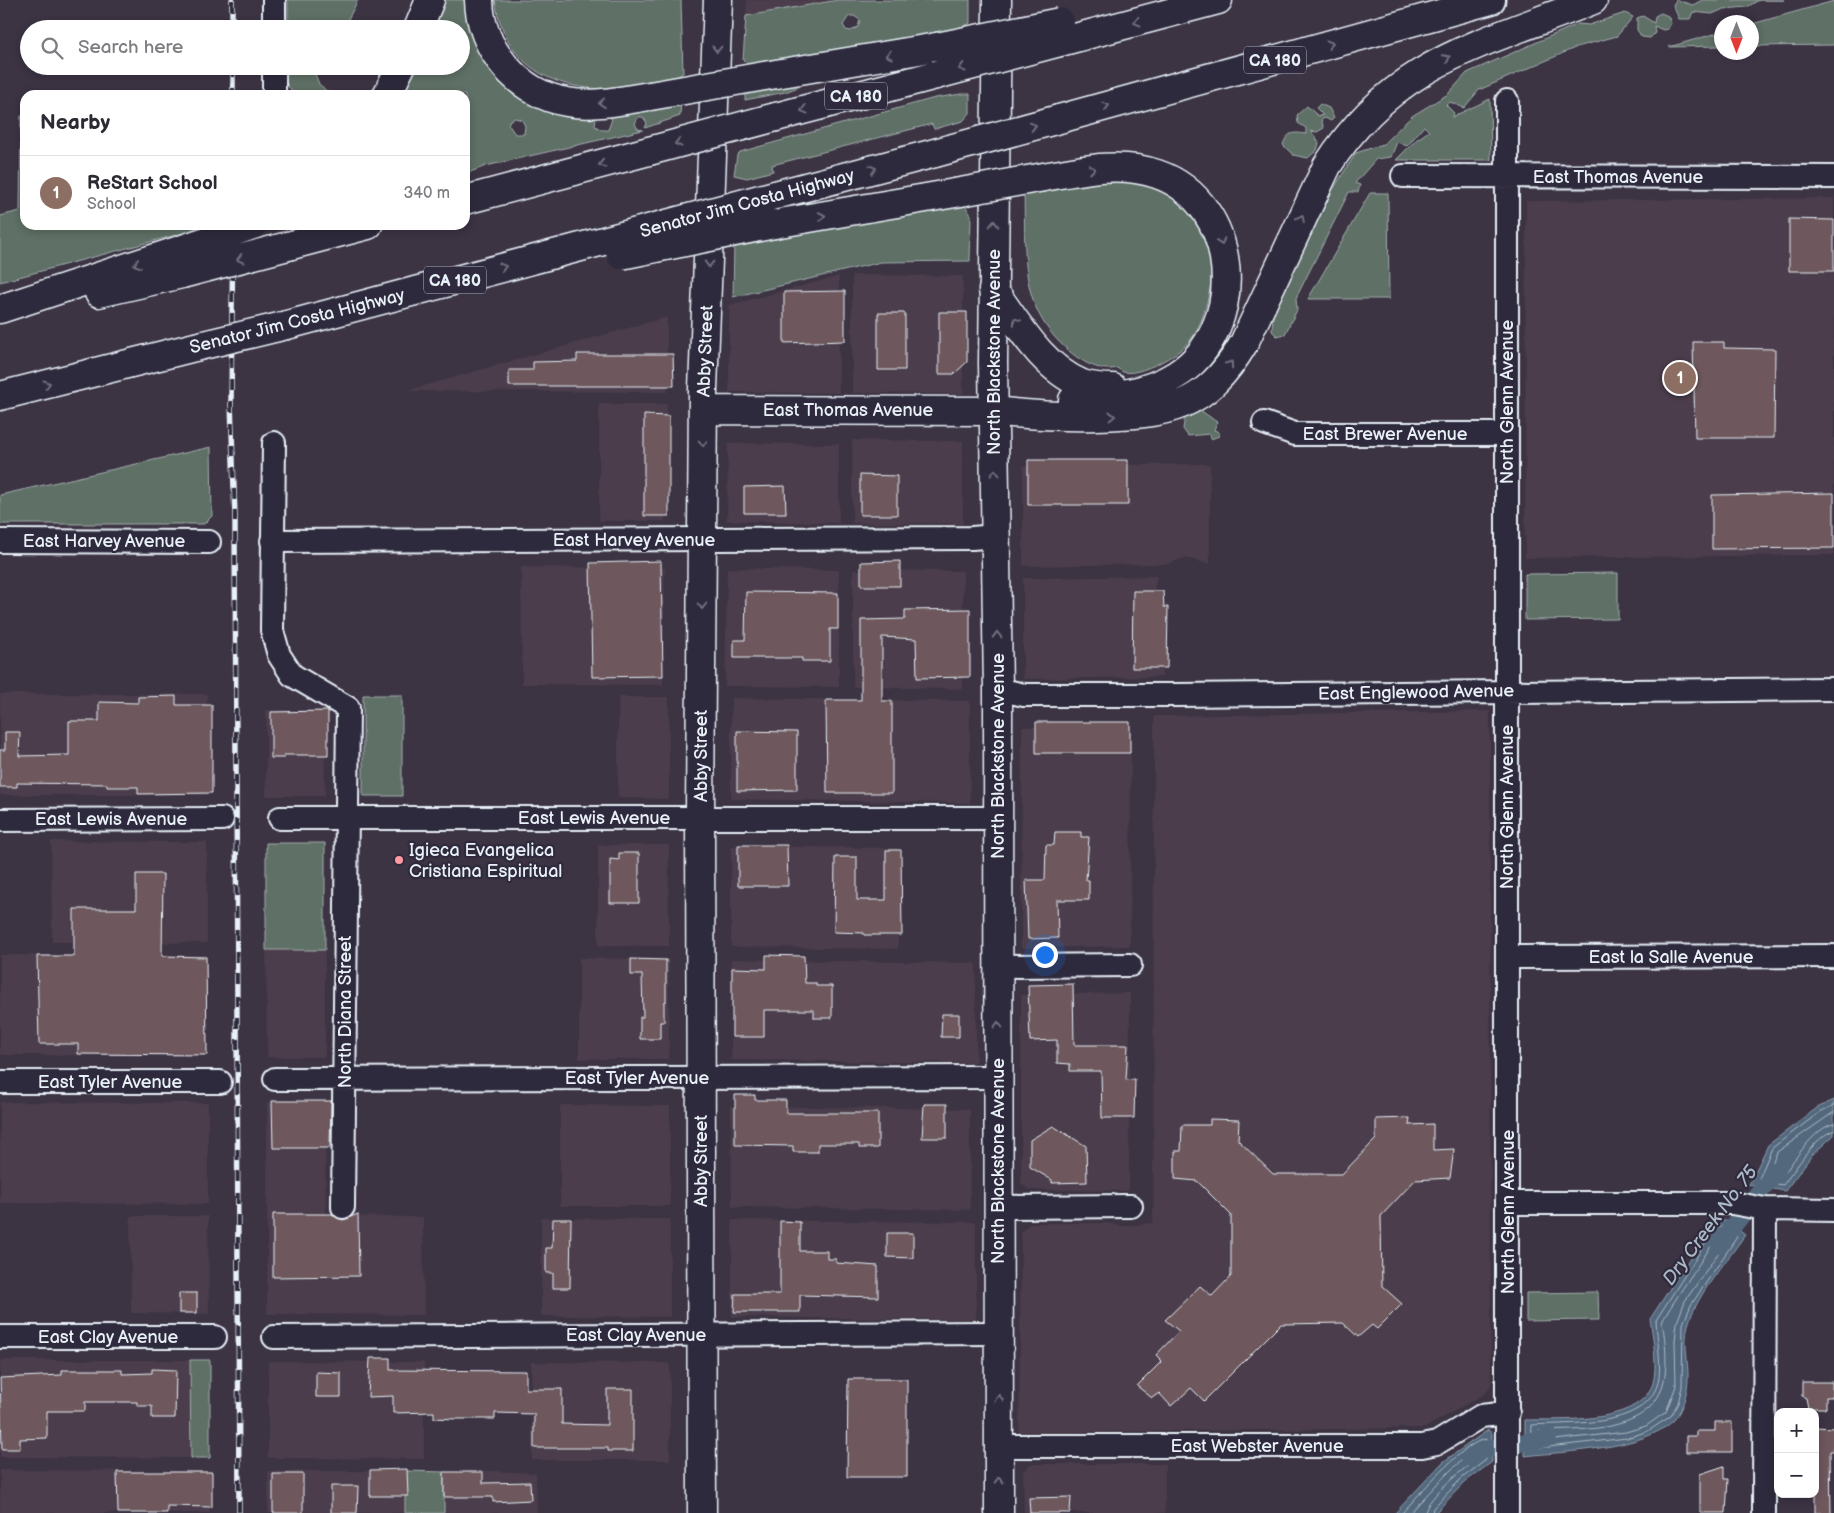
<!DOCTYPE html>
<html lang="en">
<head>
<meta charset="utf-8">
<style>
	body { margin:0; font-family:"Balsamiq Sans",sans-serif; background:#f7f7f7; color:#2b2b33 }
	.controls { position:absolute; right:15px; bottom:15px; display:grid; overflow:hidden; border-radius:10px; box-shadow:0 2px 8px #0003 }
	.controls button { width:45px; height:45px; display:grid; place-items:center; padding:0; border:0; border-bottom:1px solid #e1e1e2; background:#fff; color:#2b2b33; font:25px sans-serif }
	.compass { position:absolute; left:1714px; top:15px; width:45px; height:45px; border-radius:50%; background:#fff; box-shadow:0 2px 8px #0003; rotate:180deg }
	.you { position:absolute; left:1044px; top:954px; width:18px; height:18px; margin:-12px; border:4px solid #fff; border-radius:50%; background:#1a73e8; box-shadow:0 0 0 8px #1a73e833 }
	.badge { display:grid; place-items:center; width:32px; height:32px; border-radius:50%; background:#8a5d65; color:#fff; font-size:16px; font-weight:700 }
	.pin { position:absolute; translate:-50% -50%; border:2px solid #fff; box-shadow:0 1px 5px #0006 }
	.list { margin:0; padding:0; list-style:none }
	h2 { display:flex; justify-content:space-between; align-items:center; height:65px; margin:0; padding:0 20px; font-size:21px }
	h2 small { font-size:16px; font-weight:400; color:#7c7c81 }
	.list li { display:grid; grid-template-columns:32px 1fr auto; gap:15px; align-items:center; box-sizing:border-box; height:75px; padding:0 20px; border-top:1px solid #e1e1e2 }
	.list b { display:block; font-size:19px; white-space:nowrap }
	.list p { margin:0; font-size:16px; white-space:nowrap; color:#7c7c81 }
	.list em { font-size:16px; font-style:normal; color:#7c7c81 }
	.icon { flex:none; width:28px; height:28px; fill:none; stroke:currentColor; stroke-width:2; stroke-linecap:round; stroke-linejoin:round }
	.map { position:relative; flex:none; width:1834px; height:1513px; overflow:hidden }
	.search { position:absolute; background:#fff; box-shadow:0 2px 8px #0003; left:20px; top:20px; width:450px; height:55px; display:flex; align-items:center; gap:12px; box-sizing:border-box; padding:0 18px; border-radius:28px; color:#7c7c81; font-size:19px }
	.panel { position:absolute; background:#fff; box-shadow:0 2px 8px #0003; left:20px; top:90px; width:450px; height:140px; border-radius:15px }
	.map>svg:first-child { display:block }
</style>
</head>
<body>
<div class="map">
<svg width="1834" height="1513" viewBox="0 0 1834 1513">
	<rect width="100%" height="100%" fill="#3c3343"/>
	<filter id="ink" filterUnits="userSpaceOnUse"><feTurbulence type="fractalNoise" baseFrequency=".02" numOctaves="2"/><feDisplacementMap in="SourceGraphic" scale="10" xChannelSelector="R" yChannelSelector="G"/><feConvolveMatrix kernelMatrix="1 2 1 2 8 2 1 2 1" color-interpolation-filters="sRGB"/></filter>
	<g filter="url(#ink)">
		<path fill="#4b3e4b" d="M747,0H838L746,16Z
			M1834,198V555L1525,558L1526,201Z
			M852,275L963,276V394L852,393Z
			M839,276V393L729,392V305Z
			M667,317V392L406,391Z
			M599,404H667L665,521H599Z
			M852,440L963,441V524L852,523Z
			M728,443L839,444V523L727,521Z
			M1210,464V564L1185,558L1167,564L1023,566V466Z
			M521,567L665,568L663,685L522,684Z
			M727,568L839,570V687L725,686Z
			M853,570L963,571V689L853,687Z
			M1157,576L1154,591L1162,616V677L1023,679V578Z
			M0,694H207V795H0Z
			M618,697H669V799L618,798Z
			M731,698L970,701V803L731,799Z
			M266,710H324L325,796H266Z
			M1490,711L1491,1385L1486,1393L1425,1428L1019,1433L1021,1232L1030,1223H1106L1122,1226L1153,1223L1154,716Z
			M1131,725L1130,946L1021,948L1022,727Z
			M51,841L207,842V943L52,942Z
			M598,845H669V946H598Z
			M731,846L898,848V949L731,947Z
			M266,950H325V1057H267Z
			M0,955H207L208,1056L0,1055Z
			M579,958L669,959V1059H579Z
			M731,959L976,963V1063L731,1060Z
			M1130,993L1129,1191L1030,1190L1021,1184V995Z
			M0,1102L208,1103V1204L0,1203Z
			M267,1103L325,1104L326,1216L423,1217L424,1315L267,1314Z
			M560,1105L670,1106V1206H560Z
			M731,1106L970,1109V1210L732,1207Z
			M130,1216H208L209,1314L131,1313Z
			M541,1218L670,1219V1317L541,1316Z
			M732,1220L976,1222V1320L732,1317Z
			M0,1360H190L191,1458L0,1457Z
			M268,1361L424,1362V1459L268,1458Z
			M531,1362L670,1363V1460H532Z
			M1030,1464H1165V1513H1024L1023,1472Z
			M0,1470L210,1471V1513H0Z
			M268,1471H405V1513H268Z
			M491,1471L536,1473L537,1513H444V1472Z"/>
		<path fill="#5f6f66" stroke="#a4b0af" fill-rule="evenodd" d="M288,0H358L343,29H288Z
			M444,0H472L499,80L514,88L681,101L680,116L645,128L647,123L643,117H638L635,124L638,129L643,130L486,166L465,174V95H402L419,66H461V29H432ZM600,114H605L612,119L608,130H602L595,126L596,118ZM515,118L522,120L525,126L524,134H515L508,124L510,120Z
			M495,0H681L683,73C669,83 653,84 636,86C567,97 506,75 495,0Z
			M838,0H970V23L958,30L751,66L743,60L746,16ZM849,16H854L860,20L858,27L851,31L846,30L843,25Z
			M1676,0L1693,5L1702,0H1784H1759L1747,7L1724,9L1712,14L1693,12L1690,19H1679L1673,5Z
			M1834,1V45L1752,46V24Z
			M1625,13L1633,17L1617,36L1577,47L1479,90L1464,108L1450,102L1446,105L1454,113L1452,117L1490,99L1491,160H1396L1416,140L1429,131L1424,126L1407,146L1397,142L1391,157L1376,159L1355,183L1360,185L1358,192H1349L1296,298L1297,310L1285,334L1277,336L1272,331L1273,315L1332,191L1356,153L1383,144L1412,116L1448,94L1467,73L1578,24L1589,25Z
			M1661,13L1668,16L1671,23L1668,29L1663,30L1654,26L1655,33L1650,38L1642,37L1637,30V18L1643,16L1654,23L1655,16Z
			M1721,32V46L1669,47Z
			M288,66H321L315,74L319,84L331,95H291V89L288,87L285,78Z
			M802,83L801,86L785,92L745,100V90Z
			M961,94H970V113L963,121L934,129L932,124L772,165L773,171L747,178L734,175L737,155L740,152L935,98Z
			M1320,104L1329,108L1334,118L1331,121L1325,118L1321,120L1324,128L1317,132L1311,131L1319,143L1317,150L1308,158L1293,155L1283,145C1287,132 1293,132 1306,134V128L1298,123L1297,115L1307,106L1318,116L1323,115L1316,108Z
			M21,116H25V225H202L187,232L0,282V216L20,211Z
			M1116,180C1183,186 1226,234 1207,302C1199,332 1191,346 1163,361C1154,366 1134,375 1123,372C1121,371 1119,369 1117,368C1102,372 1086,364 1074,355C1017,311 1026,258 1024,194L1091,182Z
			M1370,193H1388L1389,299H1308Z
			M964,204L971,215L970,261L881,262L733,297L734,245Z
			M1200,410L1217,422L1214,430L1219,432V436L1211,439L1210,434L1188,436L1183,429L1185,416Z
			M211,447L212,516L204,524H0V495Z
			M1618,573V619L1525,620V574Z
			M363,695H402V796H363Z
			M266,843H325V950H266Z
			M1598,1292L1599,1320L1526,1321V1293Z
			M190,1360H210V1458H191Z
			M405,1471L444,1472V1513H405Z"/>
		<path fill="#52687d" stroke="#8e9fae" d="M1834,1100V1135L1812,1155L1785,1191L1749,1185L1768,1145L1817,1108Z
			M1714,1221H1727L1745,1235C1726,1263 1698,1292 1688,1325C1682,1345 1691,1368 1687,1389C1685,1399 1681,1412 1674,1420C1644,1450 1566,1451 1525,1456V1420C1559,1419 1633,1425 1651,1388C1659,1372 1653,1337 1650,1319Z
			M1488,1430L1492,1433V1462L1465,1482L1435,1513H1395L1443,1462Z"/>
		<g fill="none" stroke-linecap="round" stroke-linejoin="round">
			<path stroke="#acbac7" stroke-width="1" d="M1834,1105L1820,1112L1772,1148L1758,1181L1783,1185C1794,1172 1817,1133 1834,1131
				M1834,1112L1777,1152L1767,1176L1781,1178C1792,1164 1815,1126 1834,1124
				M1725,1226L1737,1237L1691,1305L1683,1324L1682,1387L1678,1403L1671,1416L1648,1431L1627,1438L1531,1449L1532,1425C1570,1422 1650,1430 1659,1378C1661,1359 1657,1339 1656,1320L1716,1227Z
				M1723,1232L1728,1239L1685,1301L1677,1322L1675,1341L1676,1386L1666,1412L1646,1426L1626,1432L1537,1442L1538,1431C1581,1429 1653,1435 1664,1380C1667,1367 1666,1348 1664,1334C1664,1331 1662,1326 1662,1323C1663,1316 1712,1245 1720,1233Z
				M1402,1513C1419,1495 1463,1442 1486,1439V1460L1462,1478L1433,1508L1432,1513
				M1410,1513C1423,1500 1464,1451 1480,1450V1457C1466,1467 1427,1496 1425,1513"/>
			<path stroke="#52687d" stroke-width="18" d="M1719,1244L1777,1170
				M1470,1458L1483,1450L1548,1438"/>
		</g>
		<path fill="#6e585d" stroke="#e8f1f8" d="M1789,219L1834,220V271H1789Z
			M845,291V341L784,343V292Z
			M939,312H967V362L954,374H939Z
			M878,313H905V370H878Z
			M1693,342H1724V348L1775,349L1774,438H1695Z
			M577,354H673L674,386H509V370H533V362L577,361Z
			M644,415L669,416V516H644Z
			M1028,460H1128V505H1028Z
			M860,475L897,476V515H860Z
			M785,486L786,513H744V487Z
			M1834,493V548L1712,549V495Z
			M661,561L663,676L592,677L590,563Z
			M900,561V586H861V562Z
			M1133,591H1163L1164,607H1168L1167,668H1132Z
			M746,592L838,593V629H830V661H802V658H734V640H745Z
			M970,609V677L917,678L916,639L882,637V701H892V793H827L826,700H861V620L905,619V610Z
			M176,696V705H212V793L138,794V787H107V784L17,783V787H0V750H5V732H20L19,756L69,755V721H99V702L138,703V697Z
			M328,711V755H284V758H271V712Z
			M1036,722H1130V753H1036Z
			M737,731L797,732V790L737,791Z
			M1055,832H1081V837H1089L1086,880H1089V900H1057L1058,938L1028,939L1026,880H1045L1046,845H1054Z
			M738,845H787L788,886H738Z
			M886,850H901L902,935H864V933L834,932L835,857H857V900H886Z
			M619,853H639V903H610V859L619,860Z
			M136,874H163L162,956L206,957L207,1055L78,1054V1044H39L37,956H74V909H136Z
			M766,955L804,956L805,983H816V986H832V1018H814V1010H764V1037H732V968L766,969Z
			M631,959L666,960V1002H664V1022H660V1039H640V1017H643L642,975H631Z
			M1073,984L1074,1045H1128L1126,1080L1135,1079L1134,1118H1102L1101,1071H1070V1064L1057,1063V1040L1030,1041L1028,985Z
			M942,1014H959V1037H941Z
			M735,1095H755V1100H786V1113H878V1148H859V1144H818V1152H793V1146L735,1145Z
			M272,1101H331L330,1148H273Z
			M924,1104H947V1138H922Z
			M1410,1118L1409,1125L1433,1124V1150L1454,1149L1450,1178L1415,1180L1381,1216L1382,1286L1402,1304L1377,1329L1372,1325L1358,1337L1343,1323L1281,1324L1204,1401L1191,1388L1171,1406L1159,1393L1152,1398L1137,1386L1162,1361L1156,1355L1179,1331L1165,1320L1200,1286L1212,1296L1231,1276V1215L1197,1181L1175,1179V1151H1181L1182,1125H1210V1119L1239,1120L1238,1140L1273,1174H1342L1376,1139V1119Z
			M1053,1126L1086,1146L1087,1182L1052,1183V1180L1030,1167V1140Z
			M273,1214H332L343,1220L358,1214L359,1276L273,1277Z
			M553,1219H571L570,1288H553V1273H546V1248H552Z
			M780,1221L800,1222V1251H827V1259H836V1263L878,1266V1297L800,1295V1312H734L735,1294H780Z
			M887,1233H913V1258L887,1257Z
			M179,1293H197V1313H179Z
			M370,1358H390V1370L526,1371V1389H562V1424L607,1425V1389H633V1451H608V1448H534V1414L495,1413V1419H456L434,1418V1412L393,1413V1396L368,1397Z
			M152,1369L176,1370L175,1418H152V1406H137V1402H85V1411H47V1438L20,1439V1449H2L0,1378L62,1375V1370H122V1374L152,1373Z
			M316,1372L341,1373V1397H316Z
			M848,1379H907V1477H847Z
			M1802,1382H1832V1397H1826V1408H1808L1806,1398L1802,1396Z
			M1715,1422H1732V1452H1686V1436H1696V1431H1715Z
			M1815,1427L1834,1428V1451H1830L1831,1513H1815Z
			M1724,1466V1479H1728L1726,1513H1700V1474Z
			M407,1469L408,1496H370V1470Z
			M117,1472H212V1507L167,1506V1513H118Z
			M444,1472H483V1483L530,1482L531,1500L493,1502V1497H444Z
			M273,1474H303V1513H273Z
			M331,1486H358L357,1513H331Z
			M1071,1497L1070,1513H1030L1029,1498Z"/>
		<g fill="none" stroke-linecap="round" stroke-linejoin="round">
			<defs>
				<path id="minor" d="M274,0V29
					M274,66V95
					M1507,101V1513
					M1403,176L1834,177
					M1264,423L1295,434H1507
					M274,443L272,630L279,655L292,675L348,708L343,1207
					M0,541L209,542
					M272,541L972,538L996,536
					M998,689L1024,695H1176L1834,689
					M280,818H998
					M0,820L222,819
					M1508,957L1834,956
					M998,966L1130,965
					M275,1079L998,1077
					M0,1082H220
					M1508,1203H1732L1765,1209L1834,1210
					M997,1207L1131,1206
					M0,1337H215
					M274,1337L998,1333
					M999,1446H1422L1437,1443L1481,1416L1508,1413
					M1764,1513L1765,1209"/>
				<path id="major" d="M997,0L993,363L998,689L999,1513
					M703,410L993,411
					M702,1513L700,817L703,389L718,0"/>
				<path id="highway" d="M479,0C480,48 518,94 567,102C594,107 623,100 650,96
					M418,29L430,0
					M1060,42L1218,0
					M776,74L937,47
					M387,95L401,66
					M776,117L936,75
					M1059,119L1491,0
					M1044,177C1081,170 1120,161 1157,174C1241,203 1249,329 1176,375C1146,394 1108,397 1073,400
					M775,195L935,153
					M465,200L649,151
					M774,224L955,193
					M288,246L368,225
					M993,290C1017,322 1042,368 1082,384C1092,387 1103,388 1113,388
					M99,293L182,274
					M0,309L183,249
					M287,325L622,236
					M0,396L195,347
					M993,411C1030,415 1060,417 1096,416C1168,414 1205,409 1244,343L1327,166C1395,59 1485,44 1593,0"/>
			</defs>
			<use href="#minor" stroke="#e8f1f8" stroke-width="26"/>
			<use href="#major" stroke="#e8f1f8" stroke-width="31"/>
			<use href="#highway" stroke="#e8f1f8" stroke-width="31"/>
			<use href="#minor" stroke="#2f2a3d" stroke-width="22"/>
			<use href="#major" stroke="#2f2a3d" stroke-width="28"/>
			<use href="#highway" stroke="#2f2a3d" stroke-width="28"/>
			<defs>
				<path id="rail" d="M232,0V29
					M233,66V95
					M233,225L231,403L235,516L239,1513"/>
			</defs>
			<use href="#rail" stroke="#e8f1f8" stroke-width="5.5"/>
			<use href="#rail" stroke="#2f2a3d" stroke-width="4" stroke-dasharray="11" stroke-linecap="butt"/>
			<defs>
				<path id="highway-bridge" d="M937,47L1060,22
					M936,75L1060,42
					M650,96L776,74
					M649,151L776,117
					M935,153L1059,119
					M955,193L1044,177
					M622,236L775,195
					M183,249L253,225
					M621,255L774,224
					M182,274L288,246
					M195,347L287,325"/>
			</defs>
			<use href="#highway-bridge" stroke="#e8f1f8" stroke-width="31" stroke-linecap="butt"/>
			<use href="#highway-bridge" stroke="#2f2a3d" stroke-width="28"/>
		</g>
		<defs><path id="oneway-chevron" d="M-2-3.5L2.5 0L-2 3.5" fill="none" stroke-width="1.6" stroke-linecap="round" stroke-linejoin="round" transform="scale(1.25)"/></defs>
		<g stroke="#70707e">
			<use href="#oneway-chevron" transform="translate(1137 22) rotate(165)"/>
			<use href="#oneway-chevron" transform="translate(1330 44) rotate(-15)"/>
			<use href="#oneway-chevron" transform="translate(717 49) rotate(92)"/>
			<use href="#oneway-chevron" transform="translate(889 55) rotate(170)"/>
			<use href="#oneway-chevron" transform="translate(1447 58) rotate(-27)"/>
			<use href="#oneway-chevron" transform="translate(962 68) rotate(165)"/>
			<use href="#oneway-chevron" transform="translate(602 103) rotate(174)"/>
			<use href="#oneway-chevron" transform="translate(1106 106) rotate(-15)"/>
			<use href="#oneway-chevron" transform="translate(804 110) rotate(165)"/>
			<use href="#oneway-chevron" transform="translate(1033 126) rotate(-15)"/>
			<use href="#oneway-chevron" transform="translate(678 143) rotate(165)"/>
			<use href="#oneway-chevron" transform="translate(602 164) rotate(165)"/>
			<use href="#oneway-chevron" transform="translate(873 169) rotate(-15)"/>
			<use href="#oneway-chevron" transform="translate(1092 169) rotate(-8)"/>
			<use href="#oneway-chevron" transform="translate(822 216) rotate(-10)"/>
			<use href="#oneway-chevron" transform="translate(1301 218) rotate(-65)"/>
			<use href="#oneway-chevron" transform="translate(994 224) rotate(-89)"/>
			<use href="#oneway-chevron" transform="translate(1221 242) rotate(71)"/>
			<use href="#oneway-chevron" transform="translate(240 259) rotate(165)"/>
			<use href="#oneway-chevron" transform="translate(137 264) rotate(162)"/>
			<use href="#oneway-chevron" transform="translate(709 264) rotate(92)"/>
			<use href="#oneway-chevron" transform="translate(503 267) rotate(-15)"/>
			<use href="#oneway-chevron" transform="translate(1016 321) rotate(-127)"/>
			<use href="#oneway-chevron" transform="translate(1230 364) rotate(-55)"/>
			<use href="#oneway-chevron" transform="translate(47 384) rotate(-14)"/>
			<use href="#oneway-chevron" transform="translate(1112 416) rotate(-1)"/>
			<use href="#oneway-chevron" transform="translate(703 443) rotate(90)"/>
			<use href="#oneway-chevron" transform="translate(995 473) rotate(-91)"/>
			<use href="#oneway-chevron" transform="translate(702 606) rotate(90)"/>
			<use href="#oneway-chevron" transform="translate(997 635) rotate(-91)"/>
			<use href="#oneway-chevron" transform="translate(998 1025) rotate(-90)"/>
			<use href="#oneway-chevron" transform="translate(999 1398) rotate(-90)"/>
			<use href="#oneway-chevron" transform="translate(999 1480) rotate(-91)"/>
		</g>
	</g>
	<circle fill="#ff9aa2" stroke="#2f2a3d" stroke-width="2" cx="399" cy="860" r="5"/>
	<g text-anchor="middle" stroke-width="4.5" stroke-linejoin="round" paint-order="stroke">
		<g fill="#2f2a3d" stroke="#b0b5c0" stroke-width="1">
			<rect x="1244" y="46.5" width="62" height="27" rx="4"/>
			<rect x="825" y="82.5" width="62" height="27" rx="4"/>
			<rect x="424" y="266.5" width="62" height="27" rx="4"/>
		</g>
		<g font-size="16" font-weight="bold" fill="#e8f1f8">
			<text x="1275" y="66">CA 180</text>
			<text x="856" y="102">CA 180</text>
			<text x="455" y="286">CA 180</text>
		</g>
		<g font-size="18" fill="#e8f1f8" stroke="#2f2a3d">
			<text x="1618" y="183">East Thomas Avenue</text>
			<text transform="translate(747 203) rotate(-15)" y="6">Senator Jim Costa Highway</text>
			<text transform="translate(297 321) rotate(-14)" y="6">Senator Jim Costa Highway</text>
			<text transform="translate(705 351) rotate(-88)" y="6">Abby Street</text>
			<text transform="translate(994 352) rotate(-90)" y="6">North Blackstone Avenue</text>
			<text transform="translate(1507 402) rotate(-90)" y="6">North Glenn Avenue</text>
			<text x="848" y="416">East Thomas Avenue</text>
			<text x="1385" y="440">East Brewer Avenue</text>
			<text x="634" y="546">East Harvey Avenue</text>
			<text x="104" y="547">East Harvey Avenue</text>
			<text transform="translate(1416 692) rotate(-1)" y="6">East Englewood Avenue</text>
			<text transform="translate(701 756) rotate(-90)" y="6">Abby Street</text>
			<text transform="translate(998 756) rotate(-90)" y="6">North Blackstone Avenue</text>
			<text transform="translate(1507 807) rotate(-90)" y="6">North Glenn Avenue</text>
			<text x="594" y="824">East Lewis Avenue</text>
			<text x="111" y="825">East Lewis Avenue</text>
			<text x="1671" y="963">East la Salle Avenue</text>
			<text transform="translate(345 1012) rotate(-90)" y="6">North Diana Street</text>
			<text x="637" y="1084">East Tyler Avenue</text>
			<text x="110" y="1088">East Tyler Avenue</text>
			<text transform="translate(701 1161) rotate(-90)" y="6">Abby Street</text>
			<text transform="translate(998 1161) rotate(-90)" y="6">North Blackstone Avenue</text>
			<text transform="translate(1508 1212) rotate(-90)" y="6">North Glenn Avenue</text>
			<text x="636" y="1341">East Clay Avenue</text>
			<text x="108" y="1343">East Clay Avenue</text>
			<text x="1257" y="1452">East Webster Avenue</text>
		</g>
		<g font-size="18" fill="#e8f1f8" stroke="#2f2a3d" text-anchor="start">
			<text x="409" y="856">Igieca Evangelica<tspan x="409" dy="21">Cristiana Espiritual</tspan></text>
		</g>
		<g font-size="19" font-style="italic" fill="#acbac7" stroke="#2f2a3d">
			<text transform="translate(1709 1225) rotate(-53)" y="7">Dry Creek No. 75</text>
		</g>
	</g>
</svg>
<div class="controls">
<button>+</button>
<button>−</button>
</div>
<svg class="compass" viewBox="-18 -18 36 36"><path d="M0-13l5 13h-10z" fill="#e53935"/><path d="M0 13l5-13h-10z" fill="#7c7c81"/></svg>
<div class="you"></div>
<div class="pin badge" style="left:1680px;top:378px;background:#8d6e63">1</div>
<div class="search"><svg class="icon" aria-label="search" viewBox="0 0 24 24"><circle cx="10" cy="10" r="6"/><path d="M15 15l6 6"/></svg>Search here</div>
<section class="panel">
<h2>Nearby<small></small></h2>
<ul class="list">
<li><span class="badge" style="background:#8d6e63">1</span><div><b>ReStart School</b><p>School</p></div><em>340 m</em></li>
</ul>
</section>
</div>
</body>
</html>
